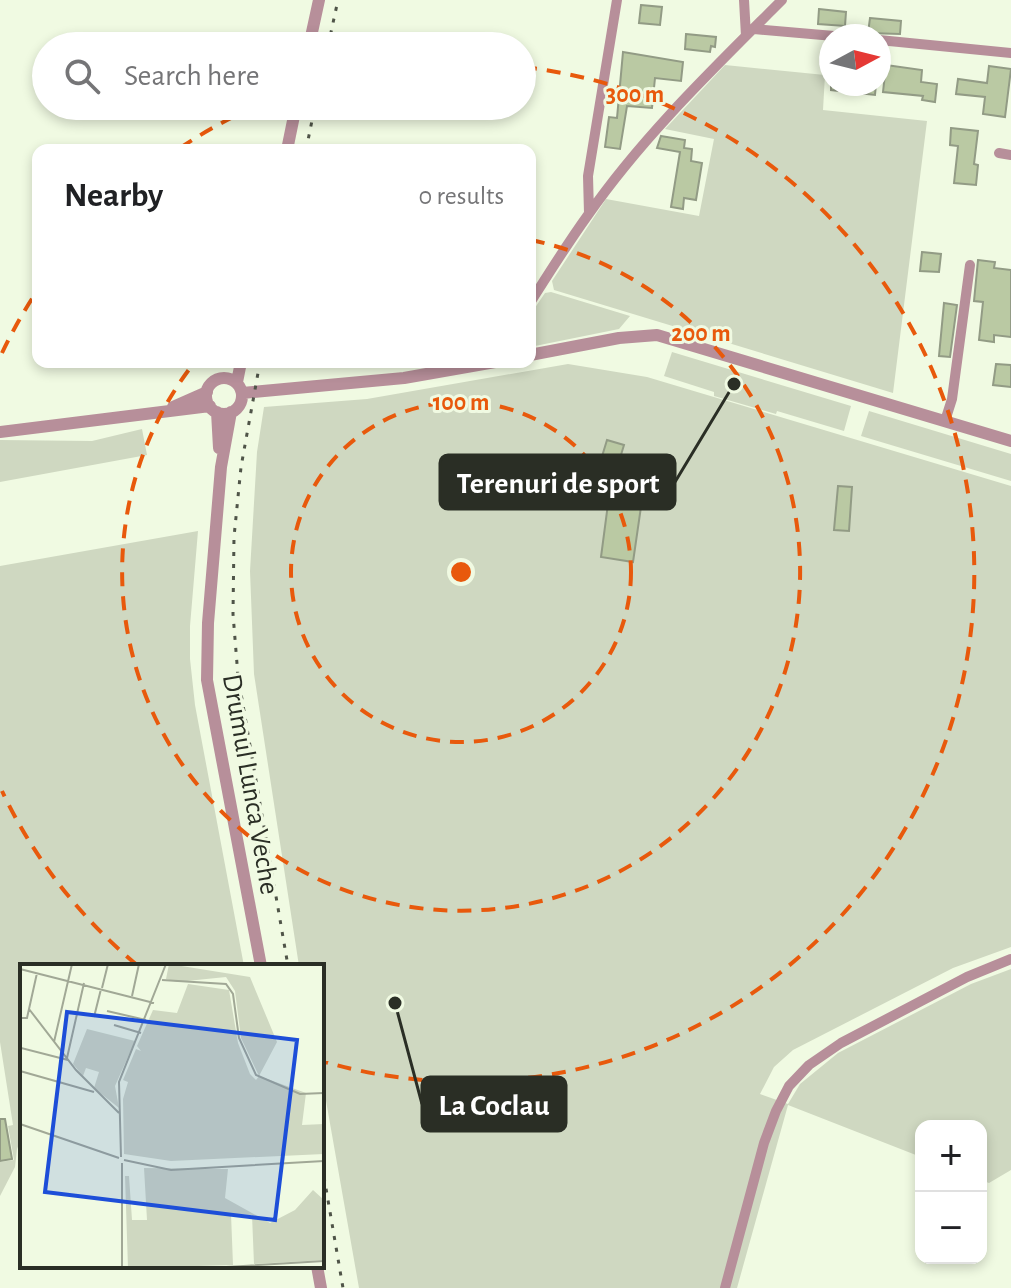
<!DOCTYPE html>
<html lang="en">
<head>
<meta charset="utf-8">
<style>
	body { margin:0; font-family:"Alegreya Sans",sans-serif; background:#f2f2f2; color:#202124 }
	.controls { position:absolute; right:24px; bottom:24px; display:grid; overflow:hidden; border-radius:16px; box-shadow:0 4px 12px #0003 }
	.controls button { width:72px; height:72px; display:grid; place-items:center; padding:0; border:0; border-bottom:2px solid #e0e0e0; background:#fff; color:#202124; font:40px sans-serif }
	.compass { position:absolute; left:819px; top:24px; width:72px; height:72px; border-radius:50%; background:#fff; box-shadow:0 4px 12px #0003; rotate:83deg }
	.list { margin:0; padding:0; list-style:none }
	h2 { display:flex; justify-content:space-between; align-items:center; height:104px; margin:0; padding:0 32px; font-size:34px }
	h2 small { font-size:26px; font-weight:400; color:#757577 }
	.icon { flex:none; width:44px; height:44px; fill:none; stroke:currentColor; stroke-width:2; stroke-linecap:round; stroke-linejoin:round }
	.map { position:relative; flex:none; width:1011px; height:1288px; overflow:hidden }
	.search { position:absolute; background:#fff; box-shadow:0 4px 12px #0003; left:32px; top:32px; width:504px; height:88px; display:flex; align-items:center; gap:20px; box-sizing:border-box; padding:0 28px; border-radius:44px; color:#757577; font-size:30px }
	.panel { position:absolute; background:#fff; box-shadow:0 4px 12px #0003; left:32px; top:144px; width:504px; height:224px; border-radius:16px }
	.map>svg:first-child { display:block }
</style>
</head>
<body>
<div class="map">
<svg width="1011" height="1288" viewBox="0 0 1011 1288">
	<rect width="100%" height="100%" fill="#f0fae2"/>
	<path fill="#cfd8c1" d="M725,65L825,75L823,110L927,121L893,393L554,290L552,281L606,199L699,216L714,139L665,129Z
		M551,292L630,316L619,329L530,347V315L545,293Z
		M672,352L851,406L844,431L777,411L776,414L714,396V392L664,376Z
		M568,364L647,377L1011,486V947L953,968L793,1050L774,1067L760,1094L788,1104L800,1084L838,1053L971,984L1011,969V1170L989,1183L981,1180V1126H921V1157L788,1105L737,1288H359L322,1078V966H299L254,674L250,571L257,452L264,407L367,399Z
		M869,411L1011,454V481L861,436Z
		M142,429L147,455L0,482V440L92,441Z
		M198,531L190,626V659L195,705L244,966H22V1137L17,1149L15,1167L0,1196V1162L14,1160L8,1126L13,1125L0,1042V566Z"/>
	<path fill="#bac9a3" stroke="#929b85" stroke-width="2" d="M641,5L662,7L660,25L639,23Z
		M819,9L846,12L845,26L818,24Z
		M870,18L901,21L900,34L868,33Z
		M686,34L716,37L715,47L711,46L710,52L685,49Z
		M623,52L683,62L681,81L655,78L652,108L627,106L620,149L605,147L609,117L617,118Z
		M886,65L922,70L921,82L937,84L935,102L922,100L923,96L883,92Z
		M989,66L1011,69L1005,117L983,114L985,97L956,94L958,79L987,83Z
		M831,84H876L875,95L831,90Z
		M951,128L978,131L974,164L978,165L976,185L954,183L958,146L950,145Z
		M661,136L685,140L684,148L692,149L691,161L702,163L696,200L684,198L683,209L671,207L680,152L657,148Z
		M922,252L941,254L939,272L920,271Z
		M978,260L995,262L994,268L1011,270V337L994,335V342L979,340L983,302L974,301Z
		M944,303L957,305L950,357L939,356Z
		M996,364L1011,365V387L993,385Z
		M607,440L624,445L617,468L600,463Z
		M611,481L644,486L633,562L601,557Z
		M838,486L852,487L849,531L834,530Z
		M0,1119H5L12,1159L0,1161Z"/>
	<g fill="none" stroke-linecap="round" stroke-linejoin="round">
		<path stroke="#b78f9a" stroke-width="10" d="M744,0L746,36
			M754,29L834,36
			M879,40L1011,53
			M999,153L1011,155
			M589,213L588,176L617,0
			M530,303C549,273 567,244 588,215C643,136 714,68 782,0
			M945,421L952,399L970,265
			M725,1288L764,1143L776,1111L789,1086L809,1065L841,1043L967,977L1011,959"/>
		<path stroke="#b78f9a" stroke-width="12" d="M309,46L319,0
			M287,150L296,106
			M530,355L619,338L657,335L1011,441
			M206 396a18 18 0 1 1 36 0a18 18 0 1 1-36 0Z
			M237,382L241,362
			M242,393L404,378L495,362
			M173,407L207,392
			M217,412L219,448
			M231,412L221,467L208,623L207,680L261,966
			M0,432L210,406
			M317,1266L321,1288"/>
		<path stroke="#4f5448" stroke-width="3" stroke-dasharray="4 8" stroke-linecap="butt" d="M328,46L338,0
			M306,150L315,106
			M260,362L241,467L234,537L233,614L238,676L288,966
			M322,1165L343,1288"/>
	</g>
	<g fill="none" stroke="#e8590c" stroke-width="4" stroke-dasharray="14 10">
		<circle cx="461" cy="572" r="170"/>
		<path d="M531 240A339 339 0 1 1 194 363"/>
		<path d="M137 965A509 509 0 0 1 2 791M2 353A509 509 0 0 1 37 291M180 148A509 509 0 0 1 254 107M523 67A509 509 0 1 1 325 1062"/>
	</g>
	<g text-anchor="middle" stroke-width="6" stroke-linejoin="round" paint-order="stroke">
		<g font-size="28" fill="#2a2e25" stroke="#f0fae2">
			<text transform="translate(252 784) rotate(80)" y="10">Drumul Lunca Veche</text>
		</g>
	</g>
	<g transform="translate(20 964)">
		<rect width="304" height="304" fill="#f0fae2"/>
		<path d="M149,0L230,13L257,78L239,112L286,129L282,161L304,160V190L151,197L104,190L103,135L108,118L103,116L116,85L121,87L117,82L133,46L157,49L168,20L209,26L218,79L230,110L236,116L239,112L221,74L215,27L206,13L157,18L146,15ZM67,65L115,77L95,122L99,144L74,124L79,108L66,104L63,112L53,100ZM124,204L208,205L205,234L250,259L275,246L293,226L304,236V296L234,300L232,251L211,250L213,301L108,304L105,212H109L112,256H127Z" fill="#cfd8c1"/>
		<path fill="none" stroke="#a1a896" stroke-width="2" d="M0,5L134,39M142,16L206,20L213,30L219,74L236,111L280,130L304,129M82,24L88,0M112,32L119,0M9,45L56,106L99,149M87,47L126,56M74,53L81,25M0,54H7L17,9M94,61L121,69M0,77L1,84L48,96M34,78L52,0M47,94L64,19M0,107L74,128M0,160L99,194M101,193L99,118L146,0M104,196L151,206L304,197M102,199V304M189,304L304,297"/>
		<path fill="#1d4ed8" fill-opacity="0.15" stroke="#1d4ed8" stroke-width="4" d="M47,48L277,76L255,256L25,228Z"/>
		<rect width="304" height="304" fill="none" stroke="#2a2e25" stroke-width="4"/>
	</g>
	<circle cx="461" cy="572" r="12" fill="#e8590c" stroke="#f0fae2" stroke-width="4"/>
	<g font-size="24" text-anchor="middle" font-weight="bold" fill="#e8590c" stroke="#f0fae2" stroke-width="6" stroke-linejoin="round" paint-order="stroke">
		<text x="635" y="102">300 m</text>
		<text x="701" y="341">200 m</text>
		<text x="461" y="410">100 m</text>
	</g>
	<path fill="none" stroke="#2a2e25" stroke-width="3" d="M734 384L675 482M395 1003L422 1104"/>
	<g fill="#2a2e25" stroke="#f0fae2" stroke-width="3">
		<circle cx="734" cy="384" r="8"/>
		<circle cx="395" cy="1003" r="8"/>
	</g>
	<g fill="#2a2e25" stroke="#2a2e25" stroke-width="3">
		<rect x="440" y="455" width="235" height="54" rx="8"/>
		<rect x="422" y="1077" width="144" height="54" rx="8"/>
	</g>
	<g font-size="30" text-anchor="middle" font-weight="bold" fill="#fff">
		<text x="558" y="493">Terenuri de sport</text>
		<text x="494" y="1115">La Coclau</text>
	</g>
</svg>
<div class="controls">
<button>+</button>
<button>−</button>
</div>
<svg class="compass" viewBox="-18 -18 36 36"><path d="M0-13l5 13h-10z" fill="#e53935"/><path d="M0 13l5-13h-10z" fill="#757577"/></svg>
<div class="search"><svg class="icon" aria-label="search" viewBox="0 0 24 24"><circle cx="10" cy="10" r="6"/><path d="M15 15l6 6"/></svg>Search here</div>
<section class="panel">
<h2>Nearby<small>0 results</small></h2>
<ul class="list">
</ul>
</section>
</div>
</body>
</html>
